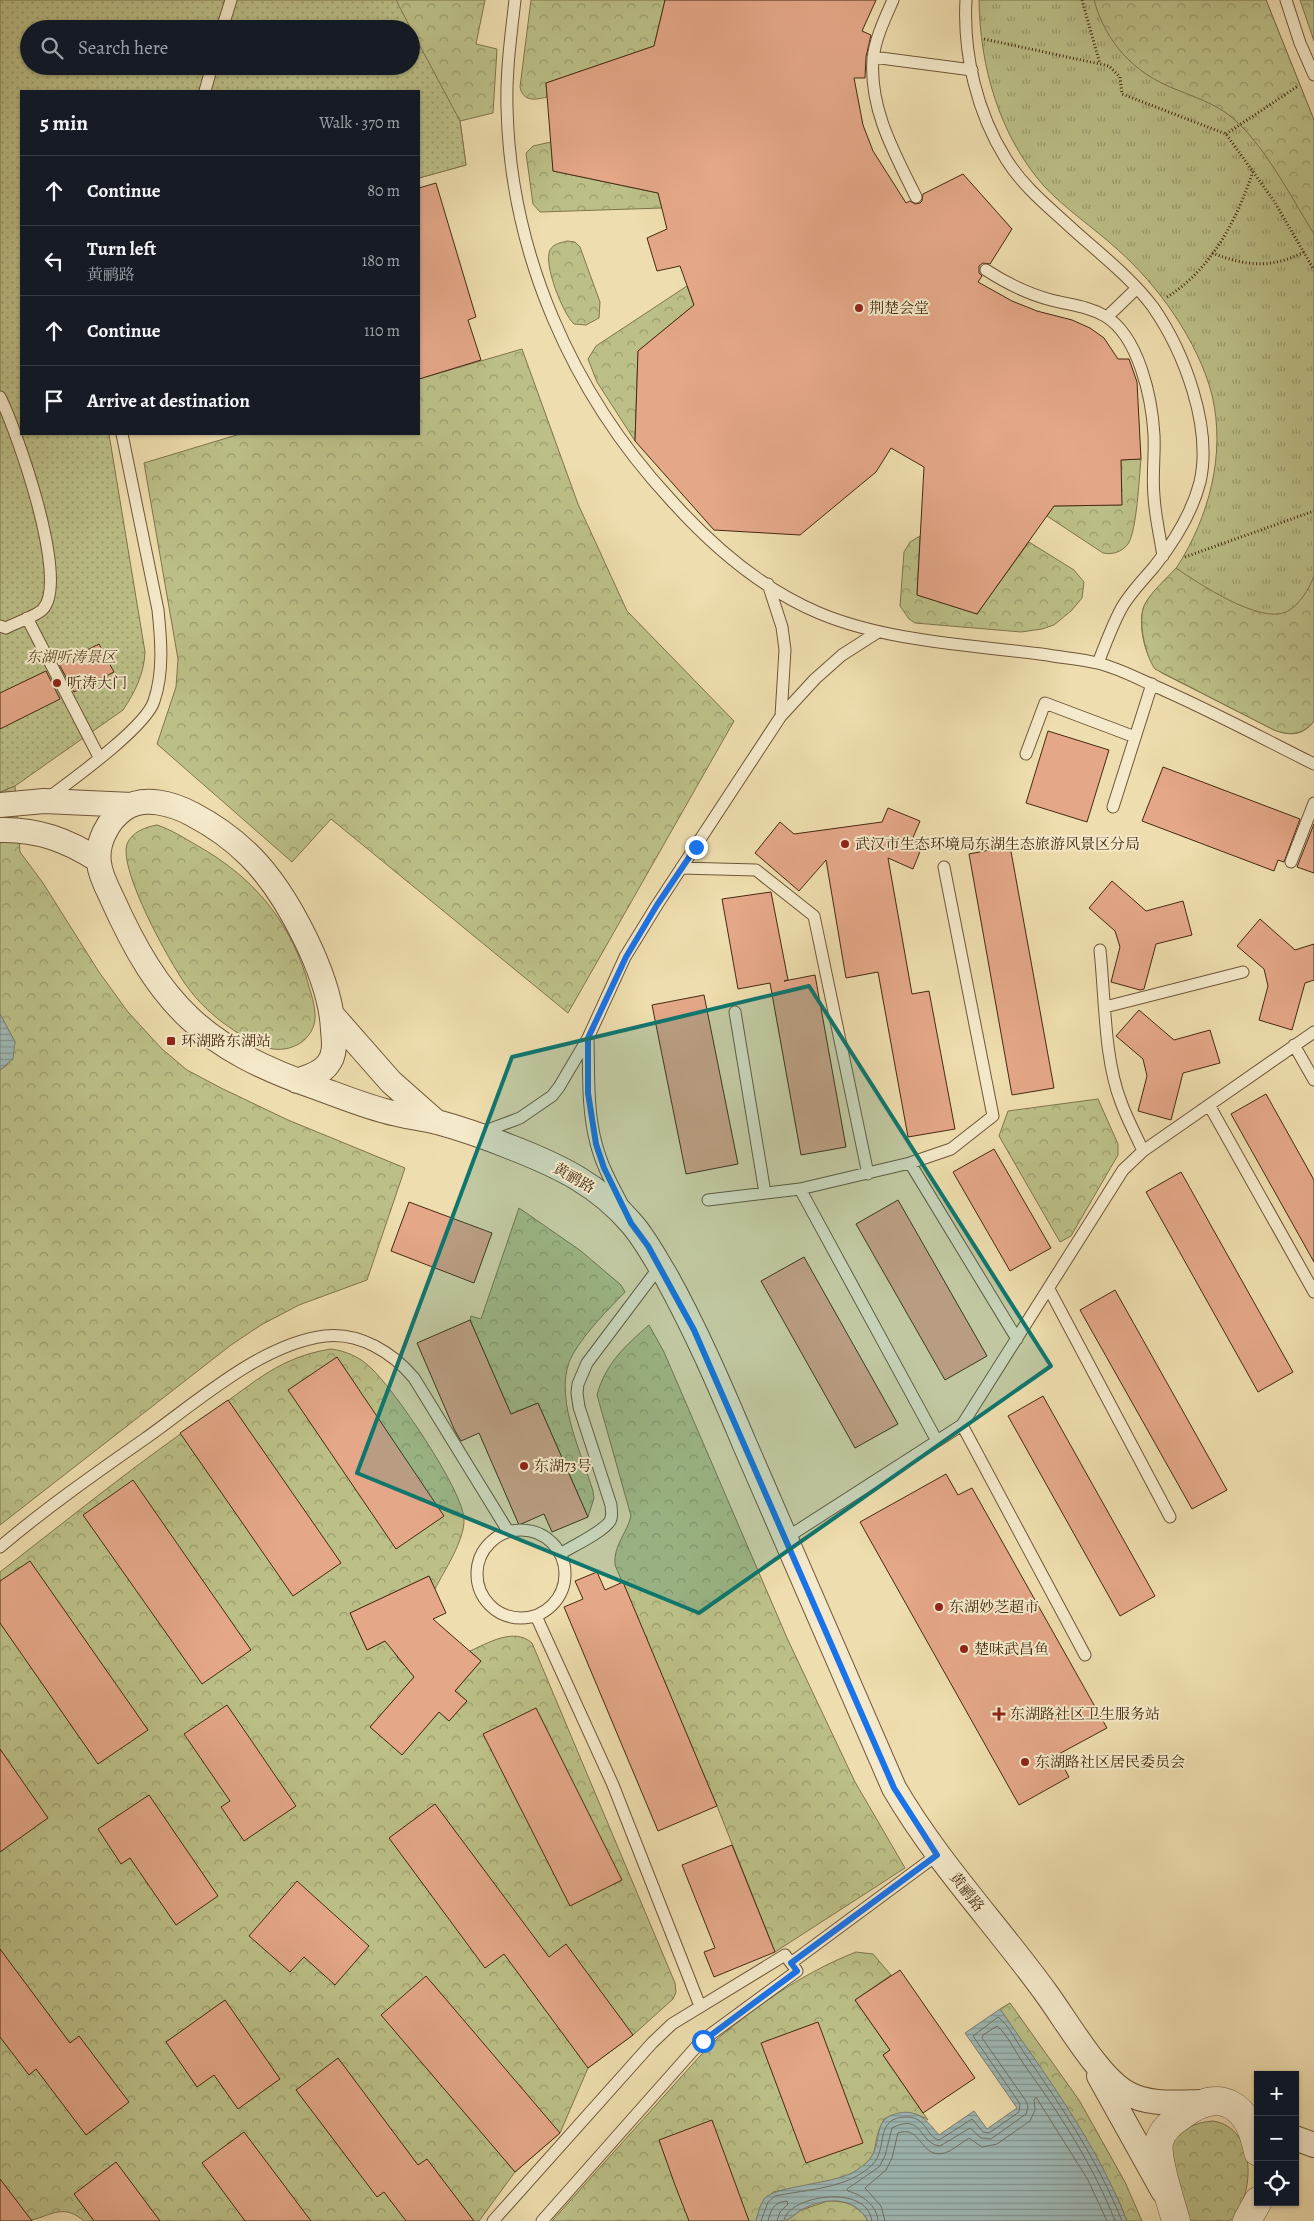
<!DOCTYPE html>
<html lang="en">
<head>
<meta charset="utf-8">
<style>
	body { margin:0; font-family:Alegreya,"Noto Serif SC",serif; background:#242831; color:#f1f3f6 }
	.controls { position:absolute; right:15px; bottom:15px; display:grid; overflow:hidden; border-radius:0px; box-shadow:0 1px 4px #0004 }
	.controls button { width:45px; height:45px; display:grid; place-items:center; padding:0; border:0; border-bottom:1px solid #363941; background:#171b24; color:#f1f3f6; font:25px sans-serif }
	.stop { position:absolute; width:15px; height:15px; margin:-11px; border:4px solid #1a73e8; border-radius:50%; background:#fff }
	.stop.end { background:#1a73e8; border-color:#fff; box-shadow:0 1px 5px #0008 }
	.list { margin:0; padding:0; list-style:none }
	h2 { display:flex; justify-content:space-between; align-items:center; height:65px; margin:0; padding:0 20px; font-size:21px }
	h2 small { font-size:16px; font-weight:400; color:#9ea1a6 }
	.list li { display:grid; grid-template-columns:32px 1fr auto; gap:15px; align-items:center; box-sizing:border-box; height:70px; padding:0 20px; border-top:1px solid #363941 }
	.list b { display:block; font-size:19px; white-space:nowrap }
	.list p { margin:0; font-size:16px; white-space:nowrap; color:#9ea1a6 }
	.list em { font-size:16px; font-style:normal; color:#9ea1a6 }
	.icon { flex:none; width:28px; height:28px; fill:none; stroke:currentColor; stroke-width:2; stroke-linecap:round; stroke-linejoin:round }
	.map { position:relative; flex:none; width:1314px; height:2221px; overflow:hidden }
	.search { position:absolute; background:#171b24; box-shadow:0 1px 4px #0004; left:20px; top:20px; width:400px; height:55px; display:flex; align-items:center; gap:12px; box-sizing:border-box; padding:0 18px; border-radius:28px; color:#9ea1a6; font-size:19px }
	.panel { position:absolute; background:#171b24; box-shadow:0 1px 4px #0004; left:20px; top:90px; width:400px; height:345px; border-radius:0px }
	.map>svg:first-child { display:block }
</style>
</head>
<body>
<div class="map">
<svg width="1314" height="2221" viewBox="0 0 1314 2221">
	<defs>
		<pattern id="grass-tufts" width="24" height="20" patternUnits="userSpaceOnUse" patternTransform="scale(1.25)"><rect width="24" height="20" fill="#bcc088"/><path d="M3 7l-1-3M5 7V3M7 7l1-3M15 17l-1-3M17 17v-4M19 17l1-3" fill="none" stroke="#9b9c6e"/></pattern>
		<pattern id="forest-crowns" width="20" height="18" patternUnits="userSpaceOnUse" patternTransform="scale(1.25)"><rect width="20" height="18" fill="#bcc088"/><path d="M2 6a3 3 0 1 1 6 0M12 15a3 3 0 1 1 6 0" fill="none" stroke="#9b9c6e"/></pattern>
		<pattern id="park-dots" width="8" height="8" patternUnits="userSpaceOnUse" patternTransform="scale(1.25)"><rect width="8" height="8" fill="#bcc088"/><path d="M2 2h.1M6 6h.1" fill="none" stroke="#9b9c6e" stroke-width="1.8" stroke-linecap="round"/></pattern>
		<pattern id="water-rules" width="6" height="5" patternUnits="userSpaceOnUse" patternTransform="scale(1.25)"><rect width="6" height="5" fill="#9fb9b6"/><path d="M0 2.5h6" fill="none" stroke="#839693"/></pattern>
	</defs>
	<rect width="100%" height="100%" fill="#eeddae"/>
	<filter id="stains"><feTurbulence type="fractalNoise" baseFrequency=".004" numOctaves="4"/><feColorMatrix values="0 0 0 0 .2 0 0 0 0 .09 0 0 0 0 .02 0 0 0 .5 -.17"/></filter>
	<radialGradient id="worn" r=".72"><stop offset=".6" stop-color="#630" stop-opacity="0"/><stop offset="1" stop-color="#630" stop-opacity=".3"/></radialGradient>
	<path fill="url(#grass-tufts)" stroke="#80744c" d="M979,0H1266L1314,120V721C1303,736 1290,736 1274,730L1162,673C1145,663 1137,624 1144,606C1151,591 1168,580 1177,567C1209,517 1226,454 1212,395C1198,341 1158,285 1117,249C1093,227 1065,209 1043,185C999,134 980,67 979,0Z"/>
	<path fill="url(#forest-crowns)" stroke="#80744c" fill-rule="evenodd" d="M0,0H485L476,44L497,49L493,113L460,121L466,165L419,178V91H21ZM29,29H411V66H29Z
		M531,0H665L654,46L546,83L547,97C535,100 523,102 520,87Z
		M1094,0H1266L1314,120V234C1291,197 1263,142 1230,116C1214,103 1194,97 1175,89C1134,73 1106,43 1094,0Z
		M1300,0H1314V41Z
		M551,142L553,171L658,193L662,208L540,212L533,204L526,153L533,146Z
		M567,241L575,242L580,247L600,302L599,318L586,325L574,324C563,314 543,264 550,250C554,243 561,243 567,241Z
		M687,286L694,305L638,351L635,441L597,382L588,359L596,346Z
		M522,349L578,504L627,611L734,721L568,1013L331,819L292,862L157,744L176,687L178,659L144,463L240,434H419V379Z
		M1141,459C1139,478 1137,530 1128,544C1122,552 1112,555 1103,553L1047,516L1054,506L1121,505V460Z
		M920,536L917,595L977,614L1029,542L1074,570L1084,582L1082,598L1072,610L1054,625L1042,629L1021,632L915,623L909,619L900,606L904,552L910,542Z
		M1176,568C1198,583 1259,624 1286,612C1299,606 1309,589 1314,576V721C1303,735 1290,736 1274,730L1155,669C1145,655 1137,619 1145,604C1152,591 1166,579 1176,568Z
		M15,786L20,852L43,883L99,972L128,1012L162,1049L187,1070L221,1088L288,1120L405,1168L367,1280L299,1305L261,1325L231,1345L0,1525V1070L7,1065L15,1042L0,1014V792Z
		M157,825C172,830 184,838 198,846C251,876 287,917 306,976C309,988 314,1000 315,1013C317,1036 296,1052 273,1049C258,1047 242,1036 229,1027C213,1016 198,1002 186,985C170,963 118,869 127,844C132,832 145,827 157,825Z
		M1098,1099L1118,1144V1155L1071,1236L1060,1242L999,1136L1008,1111Z
		M519,1208L581,1251L621,1285L625,1292C607,1311 587,1330 573,1354C551,1392 581,1451 593,1491L594,1498L588,1517L538,1403L511,1414L470,1320L471,1316L481,1319Z
		M649,1325L664,1352L787,1638L855,1782L905,1868L775,1952L717,1806L615,1565C613,1546 627,1533 631,1516L597,1395C605,1364 626,1345 649,1325Z
		M331,1349C346,1351 360,1357 371,1368C394,1389 463,1490 464,1519C465,1540 444,1571 435,1589L429,1576L350,1613L367,1650L387,1640L399,1660L415,1676L370,1727L402,1754L439,1712L449,1721L467,1701L455,1691L481,1661L470,1651C488,1643 514,1627 532,1643L675,1983L676,1992L673,1999L633,2035L588,2068L560,2133L515,2172L479,2221H84C64,2204 54,2214 32,2220C22,2221 10,2221 0,2221V1572C71,1517 141,1460 215,1410C255,1382 280,1357 331,1349Z
		M856,1952L873,1954L891,1975L855,2000L890,2050L883,2055L928,2120C915,2111 897,2112 884,2119C882,2124 879,2129 878,2133C875,2142 876,2152 870,2159C852,2183 801,2186 773,2192L760,2207L756,2221H552L708,2047C751,2009 802,1973 856,1952Z
		M1010,2003L1079,2100L1125,2182L1142,2221H1127L1120,2203L1070,2113L1000,2009Z
		M1213,2121C1257,2128 1256,2195 1230,2221H1190L1180,2198L1171,2144C1180,2130 1195,2122 1213,2121Z
		M828,2201C847,2201 858,2205 868,2221H786L801,2210Z"/>
	<path fill="url(#park-dots)" stroke="#80744c" d="M0,0H396L411,29H29V66H411V29L460,121L466,165L419,178V91H21V434H109L145,652C144,674 135,692 123,710L15,786L0,792Z"/>
	<path fill="url(#water-rules)" stroke="#7b7f74" d="M0,1014L15,1042L13,1059L0,1070Z
		M1000,2009C1047,2077 1097,2144 1127,2221H868C854,2196 826,2197 803,2209C797,2212 793,2217 787,2220C780,2221 765,2221 756,2221C758,2214 760,2205 764,2199C774,2186 833,2184 854,2172C861,2167 869,2162 873,2154C882,2136 873,2118 899,2113C919,2109 928,2122 939,2135L974,2111L987,2129L1017,2108L965,2033Z"/>
	<g fill="none" stroke-linecap="round" stroke-linejoin="round">
		<path stroke="#727163" stroke-width="1" d="M761,2221L768,2202L775,2196C808,2189 847,2189 872,2165C889,2149 873,2117 907,2117C927,2117 926,2137 939,2140L972,2119L983,2132L989,2133L1019,2112L1020,2104L973,2036L998,2017C1009,2025 1017,2043 1025,2054C1062,2107 1098,2161 1122,2221
			M768,2221C771,2209 774,2202 787,2201L788,2204L780,2212L777,2221
			M784,2221C786,2196 867,2182 872,2221
			M878,2221C877,2205 862,2195 848,2191L847,2189L879,2167L885,2156L892,2128C923,2112 919,2144 940,2146L970,2128L981,2138L991,2139L1026,2114L1028,2107L1026,2101L982,2038L983,2035L997,2026C1007,2034 1015,2051 1023,2063C1058,2112 1093,2164 1115,2221
			M885,2221L881,2206L865,2188L886,2170L892,2158L898,2133C921,2124 921,2160 945,2153C953,2150 961,2143 969,2138L982,2147L997,2144L1030,2121L1035,2110L1034,2100L1036,2097L1088,2180L1107,2221"/>
	</g>
	<path fill="#e4a788" stroke="#452910" d="M665,0H876L862,31L871,35L866,57L865,78H854L863,125L873,151L906,203L910,201L915,204L920,203L922,201L923,194L963,174L1012,229L990,264L983,263L979,266V273L982,276L978,282L1012,301L1037,311L1072,320L1090,328L1104,338L1118,359H1129L1137,382L1141,459L1121,460L1122,505L1054,506L977,614L917,595L924,467L891,448L876,472L800,535L714,530L635,441L638,351L694,305L680,266L657,271L647,238L667,229L658,193L553,171L546,83L654,46Z
		M436,183L476,317L468,320L481,360L419,379V188Z
		M99,644L114,672L74,692L59,664Z
		M46,671L60,699L0,729V693Z
		M1048,731L1109,750L1087,822L1026,803Z
		M1163,767L1300,819L1284,862L1278,860L1274,871L1142,821Z
		M888,808L920,821L912,840L923,844L913,869L888,858L912,994L929,991L955,1129L908,1137L878,972L846,978L826,860L799,891L755,853L780,822L794,834L882,822Z
		M1314,824V873L1297,867Z
		M1010,846L1054,1088L1012,1095L969,854Z
		M1112,881L1146,911L1183,901L1192,935L1156,944L1144,989L1140,990L1111,982L1120,947L1115,931L1089,908Z
		M771,892L788,980L784,981L815,975L846,1147L801,1155L770,983L738,989L722,899Z
		M1260,919L1295,950L1314,944V980L1305,983L1292,1030L1259,1020L1268,986L1264,969L1237,946Z
		M704,995L738,1164L686,1174L652,1005Z
		M1139,1010L1174,1040L1210,1030L1220,1063L1183,1073L1171,1120L1138,1111L1147,1076L1143,1059L1116,1036Z
		M1266,1094L1314,1180V1262L1231,1114Z
		M994,1149L1051,1248L1010,1271L953,1172Z
		M1181,1172L1293,1372L1258,1392L1146,1192Z
		M898,1200L987,1356L945,1380L856,1224Z
		M409,1202L492,1233L474,1283L391,1251Z
		M804,1257L898,1424L855,1448L761,1281Z
		M1115,1290L1227,1490L1192,1509L1080,1310Z
		M470,1320L511,1414L538,1403L588,1517L552,1532L544,1514L519,1525L479,1433L461,1441L455,1431L417,1343Z
		M337,1357L444,1516L396,1549L288,1390Z
		M1043,1396L1155,1596L1120,1616L1008,1416Z
		M228,1400L341,1563L293,1596L180,1433Z
		M946,1474L958,1495L972,1488L1107,1728L1057,1755L1069,1777L1019,1805L860,1522Z
		M133,1480L251,1650L202,1684L83,1515Z
		M30,1561L148,1730L98,1764L0,1623V1581Z
		M597,1572L605,1590L623,1582L717,1806L658,1831L564,1607L583,1599L575,1581Z
		M429,1576L446,1613L433,1619L481,1661L455,1691L467,1701L449,1721L439,1712L402,1755L370,1727L414,1677L385,1641L367,1650L350,1613Z
		M227,1705L296,1806L244,1841L221,1807L230,1801L184,1734Z
		M536,1708L622,1880L570,1906L483,1734Z
		M0,1749L48,1818L0,1852Z
		M149,1795L218,1896L176,1925L130,1858L121,1864L98,1829Z
		M435,1804L549,1957L566,1944L633,2035L588,2068L504,1954L485,1968L389,1838Z
		M732,1845L775,1952L714,1977L704,1952L715,1948L682,1865Z
		M297,1881L369,1946L335,1985L304,1957L290,1972L249,1936Z
		M0,1949L70,2043L79,2036L129,2102L86,2135L36,2069L29,2075L0,2037Z
		M900,1970L975,2078L923,2113L883,2055L890,2050L855,2000Z
		M426,1976L560,2133L515,2172L381,2015Z
		M225,2000L280,2079L238,2109L214,2075L197,2087L166,2042Z
		M818,2022L863,2143L806,2163L761,2043Z
		M338,2058L418,2165L427,2159L474,2221H406L384,2192L377,2197L296,2090Z
		M712,2120L749,2221H689L675,2185L659,2140Z
		M244,2132L311,2221H245L202,2163Z
		M116,2162L160,2221H94L74,2194Z
		M0,2179L32,2221H0Z"/>
	<g fill="none" stroke-linecap="round" stroke-linejoin="round">
		<defs>
			<path id="service" d="M515,0C511,35 506,71 507,107C510,253 572,393 670,499C711,545 762,589 819,613C888,642 973,645 1048,655C1064,658 1081,659 1097,663C1115,667 1133,676 1150,684C1206,708 1260,737 1314,764
				M893,0C885,18 875,39 873,59C869,109 895,154 916,197
				M966,0C963,54 977,113 1006,159C1022,185 1045,204 1067,224C1095,250 1130,276 1153,307C1171,333 1184,361 1193,391C1202,421 1207,451 1200,482C1192,513 1174,542 1154,567C1143,580 1129,594 1121,609C1112,626 1105,645 1098,663
				M1286,0L1300,43L1314,75
				M222,29L231,0
				M873,57L972,70
				M205,91L212,66
				M986,270C1006,283 1028,294 1051,300C1070,305 1088,306 1105,316C1139,336 1152,399 1154,435C1155,455 1152,476 1154,496C1155,516 1160,536 1163,556
				M1107,317L1136,289
				M0,397C16,429 70,580 43,609C37,616 15,623 6,628L0,626
				M27,618L99,757
				M781,716L815,679L842,655L878,632
				M1026,754L1045,703L1135,737
				M48,798C72,780 146,727 154,701C164,672 161,639 158,610L122,434
				M1113,807L1152,684
				M1291,862L1314,803
				M681,868L756,870L814,916L868,1174
				M1100,950C1105,997 1104,1059 1121,1102C1127,1119 1136,1135 1143,1151
				M1105,1007L1243,972
				M735,1012L765,1193
				M588,1040C589,1074 587,1109 596,1143C601,1164 612,1184 622,1203
				M1294,1045L1314,1080
				M1209,1105L1314,1292
				M480,1133L520,1118L552,1096L559,1087L588,1038L625,957L657,905L781,716L785,650L782,627L768,584
				M910,1163L1017,1339
				M800,1189L937,1441
				M708,1200L800,1189L910,1163L951,1149L993,1116L944,867
				M1049,1289L1170,1517
				M962,1425L1085,1655
				M477 1574a44 44 0 1 1 88 0a44 44 0 1 1-88 0Z
				M786,1538L962,1425L1123,1170L1143,1151L1314,1032
				M0,1547C46,1508 96,1473 146,1438C197,1402 261,1344 325,1336C360,1332 393,1353 414,1378L508,1531
				M560,1554C573,1546 603,1532 610,1521C613,1516 611,1510 611,1505L579,1407L577,1393L578,1384L587,1363L660,1266
				M536,1616L613,1785L700,2006
				M791,1963L937,1855
				M493,2221L652,2043L672,2024L785,1955L797,1971L711,2034L696,2047L542,2221"/>
			<path id="minor" d="M0,805L44,801L132,805
				M0,830C37,829 67,840 98,860
				M333,1016L391,1082L434,1120
				M297,1081C308,1077 321,1074 328,1064C336,1054 334,1041 333,1030C331,977 287,893 250,856C233,839 213,825 192,814C173,804 144,795 124,809C108,820 96,843 99,863C100,873 106,886 111,896C160,1006 203,1048 318,1088C340,1096 362,1105 385,1111C402,1116 420,1118 437,1122C463,1129 488,1138 513,1148C559,1166 599,1185 632,1224C645,1239 655,1258 666,1276C696,1330 721,1388 745,1445C795,1560 845,1674 894,1788C937,1862 996,1924 1046,1993C1066,2020 1099,2078 1127,2093C1149,2106 1180,2102 1205,2102
				M1099,2076L1163,2191
				M1295,2138L1314,2145"/>
			<path id="tertiary" d="M1176,2221C1171,2203 1156,2159 1159,2142C1162,2130 1171,2123 1181,2116C1222,2085 1249,2106 1258,2152
				M1247,2221L1258,2201"/>
		</defs>
		<use href="#service" stroke="#6f5638" stroke-width="13"/>
		<use href="#minor" stroke="#6f5638" stroke-width="26"/>
		<use href="#tertiary" stroke="#6f5638" stroke-width="29"/>
		<path stroke="#452910" stroke-width="3" stroke-dasharray="1 2.5" stroke-linecap="butt" d="M1082,0L1100,64
			M984,39L1109,66L1120,77L1122,94L1226,134L1274,201L1314,270
			M1226,134L1298,86
			M1212,253C1246,266 1271,269 1304,252
			M1167,297C1211,270 1238,218 1253,171
			M1185,557L1314,511"/>
		<use href="#service" stroke="#f4e9ca" stroke-width="11"/>
		<use href="#minor" stroke="#f4e9ca" stroke-width="24"/>
		<use href="#tertiary" stroke="#f4e9ca" stroke-width="28"/>
	</g>
	<g fill="none" stroke-linecap="round" stroke-linejoin="round">
		<path stroke="#1a73e8" stroke-width="6" d="M696,847L657,905L626,957L588,1038V1093L596,1144L604,1168L631,1223L648,1246L694,1330L894,1788L937,1855L791,1963L797,1971L703,2041"/>
	</g>
	<path fill="#0f766e" fill-opacity="0.2" stroke="#0f766e" stroke-width="4" stroke-linejoin="round" d="M809,986L1051,1366L699,1613L357,1473L512,1057Z"/>
	<g fill="#8f2418" stroke="#f4e9ca" stroke-width="2">
		<circle cx="859" cy="308" r="5"/>
		<circle cx="57" cy="683" r="5"/>
		<circle cx="845" cy="844" r="5"/>
		<rect x="166" y="1036" width="10" height="10" rx="2.5"/>
		<circle cx="524" cy="1466" r="5"/>
		<circle cx="939" cy="1607" r="5"/>
		<circle cx="964" cy="1649" r="5"/>
		<path d="M996.5 1706.5h5v5h5v5h-5v5h-5v-5h-5v-5h5z"/>
		<circle cx="1025" cy="1762" r="5"/>
	</g>
	<g text-anchor="middle" stroke-width="4" stroke-linejoin="round" paint-order="stroke">
		<g font-size="15" fill="#452910" stroke="#f4e9ca" text-anchor="start">
			<text x="869" y="313">荆楚会堂</text>
			<text x="67" y="688">听涛大门</text>
			<text x="855" y="849">武汉市生态环境局东湖生态旅游风景区分局</text>
			<text x="181" y="1046">环湖路东湖站</text>
			<text x="534" y="1471">东湖73号</text>
			<text x="949" y="1612">东湖妙芝超市</text>
			<text x="974" y="1654">楚味武昌鱼</text>
			<text x="1010" y="1719">东湖路社区卫生服务站</text>
			<text x="1035" y="1767">东湖路社区居民委员会</text>
		</g>
		<g font-size="15" font-style="italic" fill="#5d4728" stroke="#f4e9ca">
			<text x="71" y="662">东湖听涛景区</text>
		</g>
		<g font-size="15" fill="#452910" stroke="#f4e9ca">
			<text transform="translate(574 1178) rotate(30)" y="5">黄鹂路</text>
			<text transform="translate(967 1892) rotate(52)" y="5">黄鹂路</text>
		</g>
	</g>
	<rect width="100%" height="100%" filter="url(#stains)"/>
	<rect width="100%" height="100%" fill="url(#worn)"/>
</svg>
<div class="controls">
<button>+</button>
<button>−</button>
<button><svg class="icon" aria-label="locate" viewBox="0 0 24 24"><circle cx="12" cy="12" r="6"/><path d="M12 2v4M12 18v4M2 12h4M18 12h4"/></svg></button>
</div>
<div class="stop" style="left:703px;top:2041px"></div>
<div class="stop end" style="left:696px;top:847px"></div>
<div class="search"><svg class="icon" aria-label="search" viewBox="0 0 24 24"><circle cx="10" cy="10" r="6"/><path d="M15 15l6 6"/></svg>Search here</div>
<section class="panel">
<h2>5 min<small>Walk · 370 m</small></h2>
<ul class="list">
<li><svg class="icon" aria-label="ahead" viewBox="0 0 24 24"><path d="M12 20V5M6 11l6-6 6 6"/></svg><div><b>Continue</b></div><em>80 m</em></li>
<li><svg class="icon" aria-label="left" viewBox="0 0 24 24"><path d="M17 20v-9H6M10 6l-5 5 5 5"/></svg><div><b>Turn left</b><p>黄鹂路</p></div><em>180 m</em></li>
<li><svg class="icon" aria-label="ahead" viewBox="0 0 24 24"><path d="M12 20V5M6 11l6-6 6 6"/></svg><div><b>Continue</b></div><em>110 m</em></li>
<li><svg class="icon" aria-label="arrive" viewBox="0 0 24 24"><path d="M6 21V4h12l-3 4 3 4H6"/></svg><div><b>Arrive at destination</b></div></li>
</ul>
</section>
</div>
</body>
</html>
